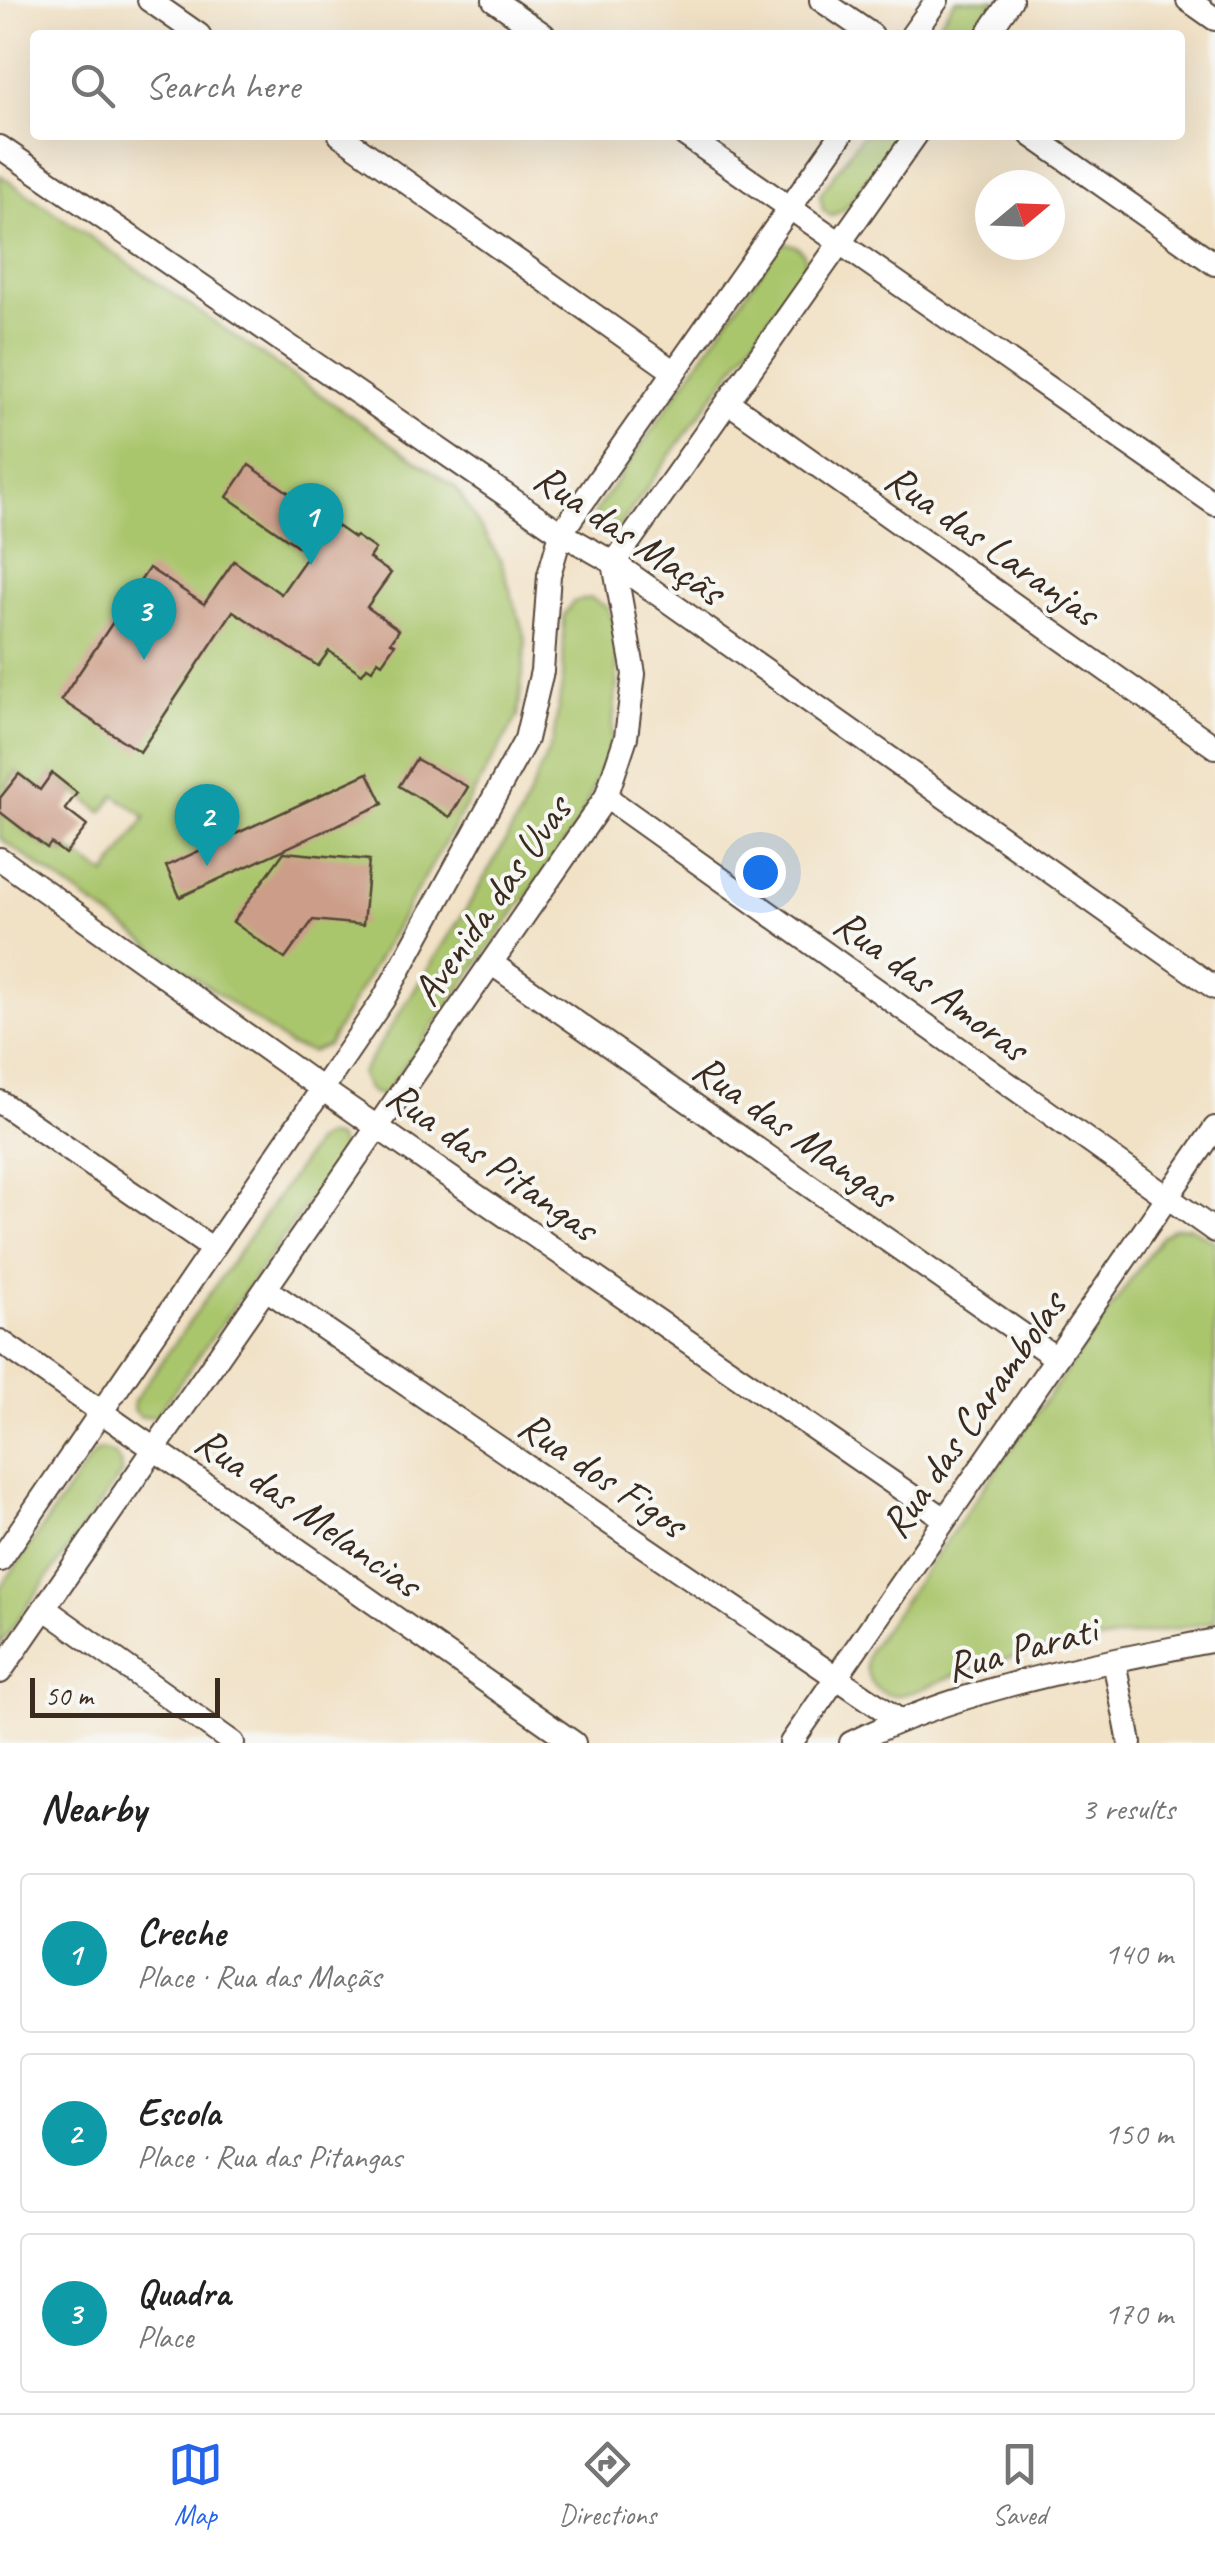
<!DOCTYPE html>
<html lang="en">
<head>
<meta charset="utf-8">
<style>
	body { margin:0; font-family:Caveat,sans-serif; background:#f6f6f6; color:#222 }
	.compass { position:absolute; left:975px; top:170px; width:90px; height:90px; border-radius:50%; background:#fff; box-shadow:0 10px 40px #0002; rotate:71deg }
	.scale { position:absolute; left:30px; bottom:25px; width:190px; box-sizing:border-box; padding-left:10px; border:5px solid #3b2a1e; border-top:0; font-size:28px; line-height:35px; white-space:nowrap; color:#3b2a1e; -webkit-text-stroke:8px #f6f6f2; paint-order:stroke }
	.you { position:absolute; left:760px; top:872px; width:35px; height:35px; margin:-25px; border:8px solid #fff; border-radius:50%; background:#1a73e8; box-shadow:0 0 0 15px #1a73e833 }
	.badge { display:grid; place-items:center; width:65px; height:65px; border-radius:50%; background:#2563eb; color:#fff; font-size:32px; font-weight:700 }
	.pin { position:absolute; translate:-50% -82px; filter:drop-shadow(0 2px 5px #0008) }
	.pin::after { content:''; position:absolute; top:52px; width:35px; height:30px; background:inherit; clip-path:polygon(0 0,100% 0,50% 100%) }
	.list { margin:0; padding:0; list-style:none }
	h2 { display:flex; justify-content:space-between; align-items:center; height:130px; margin:0; padding:0 40px; font-size:42px }
	h2 small { font-size:32px; font-weight:400; color:#767676 }
	.list li { display:grid; grid-template-columns:65px 1fr auto; gap:30px; align-items:center; box-sizing:border-box; height:160px; margin:0 20px 20px; padding:0 20px; border:2px solid #e0e0e0; border-radius:10px }
	.list b { display:block; font-size:38px; white-space:nowrap }
	.list p { margin:0; font-size:32px; white-space:nowrap; color:#767676 }
	.list em { font-size:32px; font-style:normal; color:#767676 }
	.icon { flex:none; width:55px; height:55px; fill:none; stroke:currentColor; stroke-width:2; stroke-linecap:round; stroke-linejoin:round }
	.map { position:relative; flex:none; width:1215px; height:1743px; overflow:hidden }
	.search { position:absolute; background:#fff; box-shadow:0 10px 40px #0002; left:30px; right:30px; top:30px; height:110px; display:flex; align-items:center; gap:25px; box-sizing:border-box; padding:0 35px; border-radius:10px; color:#767676; font-size:38px }
	.sheet { height:670px; background:#fff }
	nav { display:flex; justify-content:space-around; align-items:center; box-sizing:border-box; height:140px; border-top:2px solid #e0e0e0; background:#fff; font-size:28px; color:#767676 }
	nav a { display:grid; justify-items:center; gap:5px }
	nav .on { color:#2563eb }
	.map>svg:first-child { display:block }
</style>
</head>
<body>
<div class="map">
<svg width="1215" height="1743" viewBox="0 0 1215 1743">
	<rect width="100%" height="100%" fill="#f6f6f2"/>
	<filter id="ink" filterUnits="userSpaceOnUse"><feTurbulence type="fractalNoise" baseFrequency=".01" numOctaves="2"/><feDisplacementMap in="SourceGraphic" scale="20" xChannelSelector="R" yChannelSelector="G"/><feConvolveMatrix kernelMatrix="1 2 1 2 8 2 1 2 1" color-interpolation-filters="sRGB"/></filter>
	<filter id="wash" filterUnits="userSpaceOnUse"><feTurbulence type="fractalNoise" baseFrequency=".0048" numOctaves="4" result="noise"/><feDisplacementMap in="SourceGraphic" scale="40" xChannelSelector="R" yChannelSelector="G"/><feGaussianBlur stdDeviation="2.25" result="paint"/><feColorMatrix in="noise" values="0 0 0 0 0 0 0 0 0 0 0 0 0 0 0 0 0 1.4 0 .05"/><feComposite in="paint" operator="in"/></filter>
	<g filter="url(#wash)">
		<rect width="100%" height="100%" fill="#f1e1c5"/>
		<path fill="#aac66d" stroke="#727846" stroke-width="2.5" d="M955,0H996L971,35H931Z
			M862,135H899L844,210L831,216L823,210L820,195Z
			M0,175L456,488L501,561L526,641L518,716L328,1045L312,1052L291,1046L0,838V812L47,848L51,843L65,854L69,850L106,875L146,817L115,795L102,812L52,774L40,790L16,772L6,786L16,794L0,798Z
			M785,243C799,245 807,252 806,267L619,527L605,533L598,527L595,512L778,247Z
			M590,598L607,607L616,628L617,683L611,746L578,824L384,1095C369,1094 366,1089 361,1074L468,906L520,816L553,740L563,678L564,615L573,602Z
			M326,1136L338,1139L342,1148L339,1159L156,1416L141,1417L133,1410L134,1401L316,1142Z
			M1190,1227L1215,1242V1622C1135,1636 1051,1645 973,1668C951,1674 908,1701 887,1694C867,1688 863,1667 869,1650L1161,1237L1174,1228Z
			M101,1450C115,1452 122,1459 121,1474L0,1645V1589L93,1454Z"/>
		<g id="blocks">
			<path fill="#cc9e89" d="M249,465L354,538L356,536L375,549L369,558L391,573L367,607L399,630L391,642L395,644L382,663L378,660L372,670L367,667L362,674L329,651L318,666L233,611L140,752L61,700L149,568L204,604L234,561L281,594L309,554L227,497Z
				M416,759L468,787L450,817L399,786Z
				M52,773L77,793L65,809L87,826L65,854L51,843L47,848L0,812V798L19,774L40,790Z
				M368,773L383,804L180,897L166,866Z
				M284,852L369,860L363,925L313,920L285,959L233,922Z"/>
		</g>
	</g>
	<g filter="url(#ink)">
		<use href="#blocks" fill-opacity="0" stroke="#564537" stroke-width="2.5"/>
		<g fill="none" stroke-linecap="round" stroke-linejoin="round">
			<defs>
				<path id="street" d="M149,0L199,35
					M494,0L544,35
					M821,0L872,35
					M1188,0L1215,19
					M912,35L937,0
					M987,35L1011,0
					M340,135L673,371
					M685,135L1215,504
					M1031,135L1215,264
					M0,147L561,533L614,563L1215,988
					M728,402L1215,747
					M606,797L1215,1231
					M0,859L322,1089L945,1519
					M491,963L1056,1358
					M0,1102L213,1249
					M266,1289L899,1720
					M0,1341L574,1743
					M0,1560L383,1000L526,739L542,671L549,575L561,533L841,135
					M44,1608L233,1743
					M1114,1661L1130,1743
					M0,1672L606,797L626,737L634,674L614,563L916,135
					M791,1743L1215,1128
					M851,1743C966,1686 1091,1665 1215,1640"/>
			</defs>
			<use href="#street" stroke="#564537" stroke-width="26"/>
			<use href="#street" stroke="#fff" stroke-width="22"/>
		</g>
	</g>
	<g text-anchor="middle" stroke-width="8" stroke-linejoin="round" paint-order="stroke">
		<g font-size="42" fill="#3b2a1e" stroke="#f6f6f2">
			<text transform="translate(630 533) rotate(34)" y="15">Rua das Maçãs</text>
			<text transform="translate(993 544) rotate(35)" y="15">Rua das Laranjas</text>
			<text transform="translate(490 900) rotate(-55)" y="15">Avenida das Uvas</text>
			<text transform="translate(932 984) rotate(36)" y="15">Rua das Amoras</text>
			<text transform="translate(795 1130) rotate(35)" y="15">Rua das Mangas</text>
			<text transform="translate(493 1160) rotate(35)" y="15">Rua das Pitangas</text>
			<text transform="translate(972 1414) rotate(-55)" y="15">Rua das Carambolas</text>
			<text transform="translate(603 1473) rotate(34)" y="15">Rua dos Figos</text>
			<text transform="translate(309 1511) rotate(35)" y="15">Rua das Melancias</text>
			<text transform="translate(1021 1647) rotate(-15)" y="15">Rua Parati</text>
		</g>
	</g>
</svg>
<svg class="compass" viewBox="-18 -18 36 36"><path d="M0-13l5 13h-10z" fill="#e53935"/><path d="M0 13l5-13h-10z" fill="#767676"/></svg>
<div class="scale">50 m</div>
<div class="you"></div>
<div class="pin badge" style="left:311px;top:565px;background:#0f9aa8">1</div>
<div class="pin badge" style="left:207px;top:866px;background:#0f9aa8">2</div>
<div class="pin badge" style="left:144px;top:660px;background:#0f9aa8">3</div>
<div class="search"><svg class="icon" aria-label="search" viewBox="0 0 24 24"><circle cx="10" cy="10" r="6"/><path d="M15 15l6 6"/></svg>Search here</div>
</div>
<section class="sheet">
<h2>Nearby<small>3 results</small></h2>
<ul class="list">
<li><span class="badge" style="background:#0f9aa8">1</span><div><b>Creche</b><p>Place · Rua das Maçãs</p></div><em>140 m</em></li>
<li><span class="badge" style="background:#0f9aa8">2</span><div><b>Escola</b><p>Place · Rua das Pitangas</p></div><em>150 m</em></li>
<li><span class="badge" style="background:#0f9aa8">3</span><div><b>Quadra</b><p>Place</p></div><em>170 m</em></li>
</ul>
</section>
<nav>
<a class="on"><svg class="icon" aria-label="map" viewBox="0 0 24 24"><path d="M3 6l6-2 6 2 6-2v14l-6 2-6-2-6 2zM9 4v14M15 6v14"/></svg>Map</a>
<a><svg class="icon" aria-label="directions" viewBox="0 0 24 24"><path d="M12 3l9 9-9 9-9-9zM9 14v-3h6M13 9l2 2-2 2"/></svg>Directions</a>
<a><svg class="icon" aria-label="saved" viewBox="0 0 24 24"><path d="M7 4h10v16l-5-4-5 4z"/></svg>Saved</a>
</nav>
</body>
</html>
